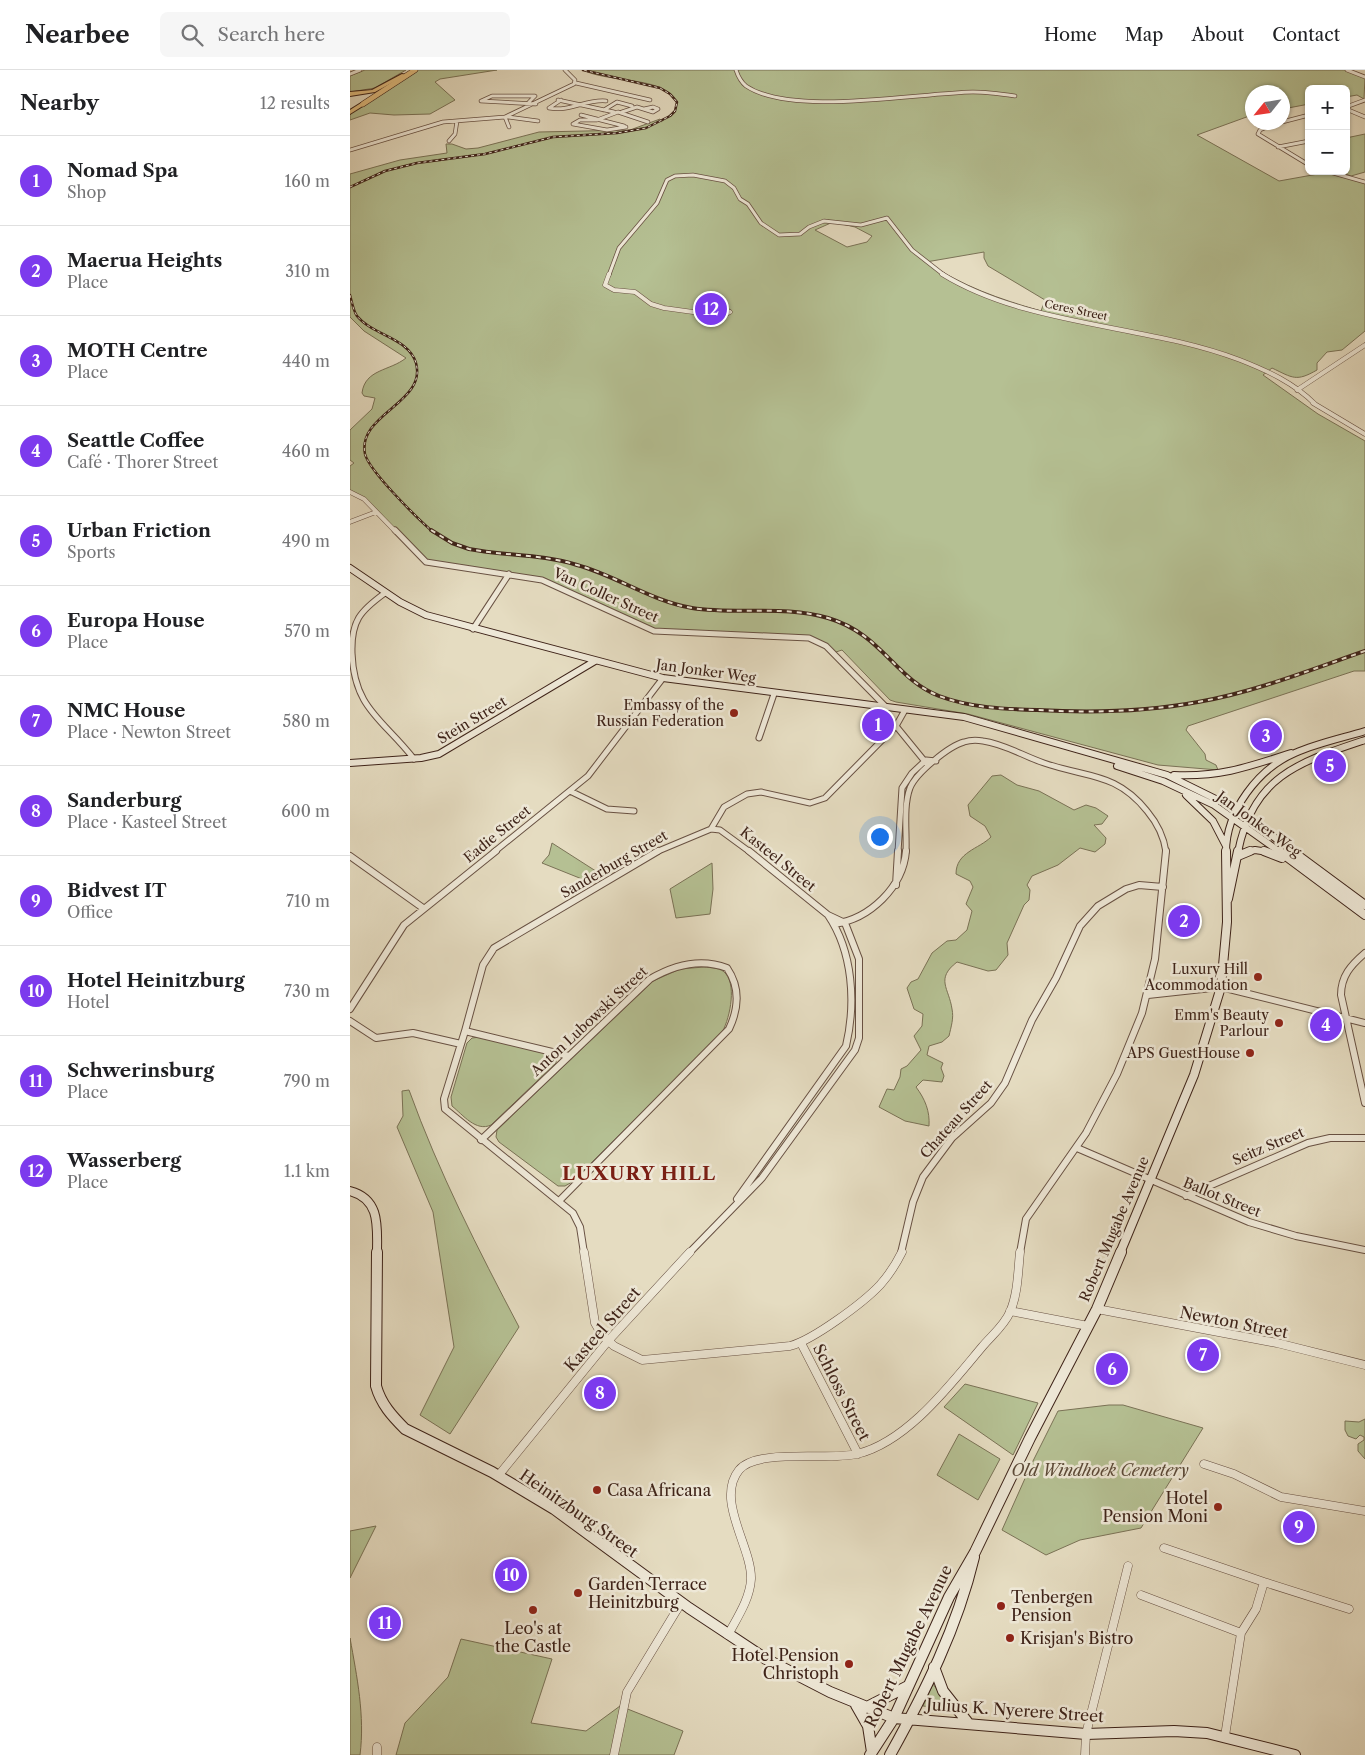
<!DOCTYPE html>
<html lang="en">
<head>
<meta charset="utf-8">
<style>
	body { margin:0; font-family:"Libre Caslon Text",serif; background:#f6f6f6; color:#202124 }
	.controls { position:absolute; right:15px; top:15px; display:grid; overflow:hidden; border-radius:8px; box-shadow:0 1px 4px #0004 }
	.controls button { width:45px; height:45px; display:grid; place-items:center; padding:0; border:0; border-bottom:1px solid #e0e0e0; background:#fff; color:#202124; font:25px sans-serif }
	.compass { position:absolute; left:895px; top:15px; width:45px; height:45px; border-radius:50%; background:#fff; box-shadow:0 1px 4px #0004; rotate:240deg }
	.you { position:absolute; left:529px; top:766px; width:18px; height:18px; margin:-12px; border:4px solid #fff; border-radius:50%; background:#1a73e8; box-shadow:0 0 0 8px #1a73e833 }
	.badge { display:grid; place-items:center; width:32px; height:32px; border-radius:50%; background:#7c3aed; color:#fff; font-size:16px; font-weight:700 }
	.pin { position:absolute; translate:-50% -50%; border:2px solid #fff; box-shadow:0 1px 5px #0006 }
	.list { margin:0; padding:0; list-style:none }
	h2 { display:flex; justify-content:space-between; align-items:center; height:65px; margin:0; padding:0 20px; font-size:21px }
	h2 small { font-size:16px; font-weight:400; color:#757577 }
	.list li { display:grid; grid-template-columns:32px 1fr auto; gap:15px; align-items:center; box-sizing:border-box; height:90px; padding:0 20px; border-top:1px solid #e0e0e0 }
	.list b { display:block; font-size:19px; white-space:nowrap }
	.list p { margin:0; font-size:16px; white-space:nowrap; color:#757577 }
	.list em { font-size:16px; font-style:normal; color:#757577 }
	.icon { flex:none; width:28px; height:28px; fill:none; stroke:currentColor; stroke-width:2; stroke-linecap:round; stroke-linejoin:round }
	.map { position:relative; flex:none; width:1015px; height:1685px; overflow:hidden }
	header { display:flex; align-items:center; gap:30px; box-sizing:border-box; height:70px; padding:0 25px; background:#fff; border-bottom:1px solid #e0e0e0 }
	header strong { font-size:24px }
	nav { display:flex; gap:28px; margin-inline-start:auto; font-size:18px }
	.search { width:350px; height:45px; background:#f6f6f6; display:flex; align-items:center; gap:12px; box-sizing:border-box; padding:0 18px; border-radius:8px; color:#757577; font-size:19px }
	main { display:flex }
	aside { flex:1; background:#fff }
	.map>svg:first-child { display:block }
</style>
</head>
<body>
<header>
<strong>Nearbee</strong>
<div class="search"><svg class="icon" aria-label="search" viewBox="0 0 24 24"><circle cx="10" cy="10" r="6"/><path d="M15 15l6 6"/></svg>Search here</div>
<nav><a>Home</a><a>Map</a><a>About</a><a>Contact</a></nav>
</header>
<main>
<aside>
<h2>Nearby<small>12 results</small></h2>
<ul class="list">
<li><span class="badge">1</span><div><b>Nomad Spa</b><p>Shop</p></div><em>160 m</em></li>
<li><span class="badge">2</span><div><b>Maerua Heights</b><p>Place</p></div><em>310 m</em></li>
<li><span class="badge">3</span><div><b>MOTH Centre</b><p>Place</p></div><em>440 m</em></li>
<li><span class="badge">4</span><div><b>Seattle Coffee</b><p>Café · Thorer Street</p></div><em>460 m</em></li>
<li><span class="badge">5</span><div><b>Urban Friction</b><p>Sports</p></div><em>490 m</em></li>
<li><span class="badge">6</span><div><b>Europa House</b><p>Place</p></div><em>570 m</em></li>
<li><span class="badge">7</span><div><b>NMC House</b><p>Place · Newton Street</p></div><em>580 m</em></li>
<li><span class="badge">8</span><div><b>Sanderburg</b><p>Place · Kasteel Street</p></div><em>600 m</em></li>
<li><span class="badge">9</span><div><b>Bidvest IT</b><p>Office</p></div><em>710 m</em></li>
<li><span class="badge">10</span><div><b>Hotel Heinitzburg</b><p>Hotel</p></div><em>730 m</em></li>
<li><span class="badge">11</span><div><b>Schwerinsburg</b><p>Place</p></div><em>790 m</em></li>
<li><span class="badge">12</span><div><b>Wasserberg</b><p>Place</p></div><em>1.1 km</em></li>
</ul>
</aside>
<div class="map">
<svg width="1015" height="1685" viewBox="0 0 1015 1685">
	<rect width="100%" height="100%" fill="#e5dcc1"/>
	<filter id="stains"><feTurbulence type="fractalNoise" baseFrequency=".004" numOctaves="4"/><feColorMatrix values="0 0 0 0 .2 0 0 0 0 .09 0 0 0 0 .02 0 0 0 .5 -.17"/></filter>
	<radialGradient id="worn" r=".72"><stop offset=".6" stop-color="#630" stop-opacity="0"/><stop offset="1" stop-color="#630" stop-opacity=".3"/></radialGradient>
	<path fill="#b5c093" stroke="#7a7256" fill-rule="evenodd" d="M15,0H56L25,18L0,22V6Z
		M68,0H147L90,9L85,12L105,30L80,44L44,45L20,43L0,50V44Z
		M233,0H997L1015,7L1014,29L1007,25L996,27V19H959V34L933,39L932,22H902V45L847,65L929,111L979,102L1015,112V261L992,280L977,282L967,293V300C946,312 943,308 922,298L913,305L968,344L1015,371V601H1004L838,656L836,660L855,684L856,690L866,695L868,700L808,695L618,644L546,632L540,630L492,580L483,583L467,570L304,561L206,514L81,494L14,429L0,422V396L4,393L0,390V360L22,339L25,328L14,326L12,323C15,299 40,301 56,288L14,261L0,247V104L50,90L97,83L96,74H102L116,79L128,78L189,62L280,60L310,49L311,52L325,41L327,31C313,6 258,13 233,0ZM483,152L505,157L522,166L517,172L497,177L465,160ZM634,182V188L638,196L695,230L691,241C649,229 612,216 576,192ZM371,233L382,241L380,244L368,246L345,243Z
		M1015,64V102L1001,106L987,101H996V68Z
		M651,705L667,715L689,721L724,740L736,735L746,738L758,746L752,754L744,755L756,768L755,774L745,782L730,778L708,795L682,806L677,815L680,820L679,830L674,835L657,873L658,885L646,900L638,901L607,892C585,909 599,918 602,939C604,948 601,957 599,966L592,972L579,976L577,985L593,993L591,998L594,1006L592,1012L573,1010L566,1017C575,1029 580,1041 579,1056L555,1051L529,1037L537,1019L544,1020L550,1007L551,999L557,996L571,980L564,966L572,956L573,944L564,939L557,918L561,912L568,909L582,883L597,871L606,870L617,860L622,841L616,834L623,817L620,811L606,804C606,782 629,779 641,767L635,756L620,746L618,735L642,706Z
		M202,773L252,805L242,813L192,793L199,785Z
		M362,793L363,819L360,844L326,848L320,819Z
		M354,897C361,898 371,897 376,904C387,917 379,952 371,964L222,1112L215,1116H208L149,1072L146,1067L147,1060L303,911L330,899Z
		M130,967L201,983L206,987V993L141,1055C126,1062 113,1045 102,1036L101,1027L117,973L122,968Z
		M59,1020C89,1103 128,1179 169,1257L100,1364L70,1345L104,1277L83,1142L47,1057L53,1046L52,1021Z
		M615,1314L688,1333L663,1385L594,1337Z
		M759,1335H773L853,1358L791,1458L730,1470L696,1485L652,1460L681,1395L708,1341Z
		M1015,1349V1389L1008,1381V1374L1014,1370V1367L1010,1365L1006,1369L998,1366L995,1360V1351L1009,1352Z
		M609,1364L650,1389L628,1430L587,1405Z
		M26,1456L0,1508V1461Z
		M0,1568C7,1607 15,1646 10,1685H0Z
		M111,1569L202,1589L181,1653L236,1661L270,1636L333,1661L324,1685H46L55,1653L98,1607Z
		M583,1614L601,1639L573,1636Z"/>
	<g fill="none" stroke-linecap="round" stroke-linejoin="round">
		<defs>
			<path id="street-far4" d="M386,0C388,6 391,12 396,16C442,47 567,23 623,22C637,22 651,24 665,26
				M997,0L1015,7
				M0,4L10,0
				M226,13L300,30
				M208,30L264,42
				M211,30L199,38C220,42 236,29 256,31
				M179,32L185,26H142L131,31L186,34
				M996,37L1015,30
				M996,39L1015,47
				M254,40L267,32L282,36
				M272,42L287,37L303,42L308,39L303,37L294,39
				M231,45L274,56
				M155,47L159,57
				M158,47L188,51
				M928,52L910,60L908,64L959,95
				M932,52L959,45
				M223,54L230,50H247L268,42L298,52
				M223,54L257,60L276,57
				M99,71L105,64L107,51
				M928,77L959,71
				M0,80L93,52L155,47L224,14L225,10L215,0
				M976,101L1015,112
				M259,205L269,178L307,133L317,110L325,106L343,105L375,111L384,118L390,129L398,134L411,153L429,165L450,164L459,157L474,151L511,155L537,148L562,180L594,205"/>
			<path id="street-far3" d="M259,204L255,215L264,220L285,222L301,234L314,238L372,246L380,242L363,237
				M592,204C678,257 796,254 890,290C918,301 944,313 965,334
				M947,320L1015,275
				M963,333L1015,364
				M0,422L14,429L46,462
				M0,452L26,442"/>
			<path id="street-far2" d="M45,460L76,492L192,510L304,561L459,568L476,576L536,637
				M35,523C10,541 1,551 2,583C4,639 33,649 64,689
				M123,559L159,504
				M546,656L577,694
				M409,668L424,624
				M220,721L257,739L284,741
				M361,759L370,760L400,782
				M144,782L238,706L313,608
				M306,782L361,759L374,737L397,724L411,722L460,733L475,728L546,656L555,640
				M548,782L552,718L562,703L576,690L586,691
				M556,782C557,762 553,737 560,718C566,703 599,676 614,672C620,670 627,670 633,671C655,674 673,686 694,693C737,708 766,702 797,741C807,753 814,767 816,782"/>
			<path id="street-far1" d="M0,786L73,838
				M546,815L548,781
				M484,854C520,849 553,817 556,781
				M1015,883C1001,895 991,906 991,925L1015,1033
				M798,925L871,917L1015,953
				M0,939L54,855L146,781
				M0,951L26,968L63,963L111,974L115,961L219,986
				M115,961L133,895L144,878L308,781
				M111,974L94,1029L95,1039L223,1143L230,1157L234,1183
				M131,1070L300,909C324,895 351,888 377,898C390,917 389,938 379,959L210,1130
				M727,1078L899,1152L946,1166L1015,1180
				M836,1126L958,1073L980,1068H1015
				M387,1129L496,976C506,933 503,882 478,845L399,781
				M339,1183L412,1108L505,980L509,968V889L495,853L478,845
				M551,1183L563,1132L573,1107L602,1068L641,1033L655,1013L682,950L706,908L730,856L748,836L776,819L789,815L813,817
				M670,1183L676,1149L736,1063L767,1004L792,943L805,889L816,781"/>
			<path id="street" d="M234,1182L245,1253L252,1265L264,1276L292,1290L440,1276C463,1270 513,1233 530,1215C539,1205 546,1194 552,1182
				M747,1239L927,1273L1015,1295
				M660,1241L738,1256
				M451,1273L508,1384
				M854,1394L884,1404L931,1427L1015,1441
				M148,1406L258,1271L340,1182
				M814,1478L914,1512L906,1539L891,1563
				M914,1512L999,1539
				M791,1525L891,1563
				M378,1565C387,1548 400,1529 401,1509C402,1477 365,1430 389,1400C407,1378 478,1391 507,1384C557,1372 600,1315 632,1277C641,1266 654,1256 660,1242C668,1224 668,1201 670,1182
				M875,1666L891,1563
				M27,1677V1685
				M264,1685L277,1622L331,1533
				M735,1685L736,1664L778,1496"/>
			<path id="secondary-far2" d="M0,498L50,532L76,545L313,608L614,647L817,705L886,739L944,782
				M0,693L71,688L89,684L245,591
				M767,696L813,711L864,735L930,782
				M824,705C871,707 898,697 941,683
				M836,725L863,751L876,776
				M876,782C876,741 908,699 945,683C967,673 992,668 1015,661
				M888,782C903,706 949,692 1015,670
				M896,782L905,780L918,782"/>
			<path id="secondary-far1" d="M914,781L932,788
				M929,781L1015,845
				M942,781L1015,835
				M888,786L900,781
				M878,829L888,781
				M0,1121C31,1129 27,1158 27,1183
				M770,1183L844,1005L871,917L877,852L876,781"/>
			<path id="secondary" d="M27,1182L26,1316C31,1334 42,1346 55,1359L142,1402L204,1439L339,1538L416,1589L480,1622L544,1648L736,1664L824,1661L857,1663L945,1685
				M584,1597L593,1621L619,1654
				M506,1635L518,1656L522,1682
				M515,1638L558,1616
				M520,1685L544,1648L599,1527L625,1482L680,1368L747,1239L771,1182
				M540,1685C575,1622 607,1558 624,1487"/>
			<path id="primary" d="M13,34L65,0"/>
			<path id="highway" d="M52,4L56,5L25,22L0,26V22L22,20Z
				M11,33L16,34L0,44V40Z"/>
		</defs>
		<use href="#street-far4" stroke="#685143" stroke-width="4.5"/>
		<use href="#street-far3" stroke="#685143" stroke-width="5"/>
		<use href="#street-far2" stroke="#685143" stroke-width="7"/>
		<use href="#street-far1" stroke="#685143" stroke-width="8"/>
		<use href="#street" stroke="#685143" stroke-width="9"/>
		<use href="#secondary-far2" stroke="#3e2319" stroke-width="8"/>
		<use href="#secondary-far1" stroke="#3e2319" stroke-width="10"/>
		<use href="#secondary" stroke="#3e2319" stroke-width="12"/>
		<use href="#primary" stroke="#3e2319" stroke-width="6"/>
		<use href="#highway" stroke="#3e2319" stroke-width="2"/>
		<use href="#street-far4" stroke="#eee8d7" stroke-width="3"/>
		<use href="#street-far3" stroke="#eee8d7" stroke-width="4"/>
		<use href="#street-far2" stroke="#eee8d7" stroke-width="5"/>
		<use href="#street-far1" stroke="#eee8d7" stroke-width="6"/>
		<use href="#street" stroke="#eee8d7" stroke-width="8"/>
		<use href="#secondary-far2" stroke="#eee8d7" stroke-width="6"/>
		<use href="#secondary-far1" stroke="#eee8d7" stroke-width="8"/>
		<use href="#secondary" stroke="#eee8d7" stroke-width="10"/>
		<use href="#primary" stroke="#e2be80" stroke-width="5"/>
		<use href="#highway" fill="#e2be80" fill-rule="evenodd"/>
		<defs>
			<path id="rail-far1" d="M0,117L35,101L67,93L135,84L203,67L267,63L296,58L320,46L325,41L327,32L320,24L310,18L233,0
				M0,225C2,232 3,240 7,246C22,265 59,268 66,293C77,333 7,344 15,384C19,401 68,449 83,462"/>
			<path id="rail" d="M81,460L102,473L119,479C155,486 192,484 227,495C267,506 301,531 342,538C387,545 434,535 478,548C532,564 544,608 589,626C621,638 654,639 687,640C741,643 795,642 848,632C905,622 960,600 1015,581"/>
		</defs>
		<use href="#rail-far1" stroke="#3e2319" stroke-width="2.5"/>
		<use href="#rail" stroke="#3e2319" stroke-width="4"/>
		<use href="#rail-far1" stroke="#eee8d7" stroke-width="1" stroke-dasharray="3" stroke-linecap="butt"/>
		<use href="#rail" stroke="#eee8d7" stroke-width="2" stroke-dasharray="5" stroke-linecap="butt"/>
	</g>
	<g fill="#8f2418" stroke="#eee8d7" stroke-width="2">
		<circle cx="384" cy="643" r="5"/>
		<circle cx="908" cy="907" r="5"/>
		<circle cx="929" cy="953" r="5"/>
		<circle cx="900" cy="983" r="5"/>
		<circle cx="247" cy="1420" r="5"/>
		<circle cx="868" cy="1437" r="5"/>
		<circle cx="228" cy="1523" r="5"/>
		<circle cx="651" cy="1536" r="5"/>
		<circle cx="183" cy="1540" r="5"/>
		<circle cx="660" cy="1568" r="5"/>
		<circle cx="499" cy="1594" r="5"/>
	</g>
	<g text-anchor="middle" stroke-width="5" stroke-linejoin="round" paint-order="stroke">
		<g font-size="11" fill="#3e2319" stroke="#eee8d7">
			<text transform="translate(726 240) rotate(12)" y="4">Ceres Street</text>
		</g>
		<g font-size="14" fill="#3e2319" stroke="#eee8d7">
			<text transform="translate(256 525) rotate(24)" y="5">Van Coller Street</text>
			<text transform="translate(356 601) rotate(8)" y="5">Jan Jonker Weg</text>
			<text transform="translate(122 650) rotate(-31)" y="5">Stein Street</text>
			<text transform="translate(909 754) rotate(36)" y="5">Jan Jonker Weg</text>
			<text transform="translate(147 764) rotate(-39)" y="5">Eadie Street</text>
			<text transform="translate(428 789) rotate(39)" y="5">Kasteel Street</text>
			<text transform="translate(264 794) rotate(-30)" y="5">Sanderburg Street</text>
			<text transform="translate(239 951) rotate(-43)" y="5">Anton Lubowski Street</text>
			<text transform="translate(606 1049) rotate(-48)" y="5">Chateau Street</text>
			<text transform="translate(918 1076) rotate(-23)" y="5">Seitz Street</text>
			<text transform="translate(872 1127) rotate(22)" y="5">Ballot Street</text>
			<text transform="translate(764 1159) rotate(-67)" y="5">Robert Mugabe Avenue</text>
		</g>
		<g font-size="14" fill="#3e2319" stroke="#eee8d7" text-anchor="end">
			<text x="374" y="640">Embassy of the<tspan x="374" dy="16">Russian Federation</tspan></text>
			<text x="898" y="904">Luxury Hill<tspan x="898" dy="16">Acommodation</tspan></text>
			<text x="919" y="950">Emm's Beauty<tspan x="919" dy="16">Parlour</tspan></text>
			<text x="890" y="988">APS GuestHouse</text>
		</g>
		<g font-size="16" fill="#3e2319" stroke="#eee8d7">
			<text transform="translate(884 1252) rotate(11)" y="6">Newton Street</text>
			<text transform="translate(252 1259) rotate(-49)" y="6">Kasteel Street</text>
			<text transform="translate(492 1322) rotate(63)" y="6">Schloss Street</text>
			<text transform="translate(229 1443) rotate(35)" y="6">Heinitzburg Street</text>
			<text transform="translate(558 1576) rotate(-64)" y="6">Robert Mugabe Avenue</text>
			<text transform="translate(665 1640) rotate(4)" y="6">Julius K. Nyerere Street</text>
		</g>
		<g font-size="16" font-style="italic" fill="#5c4a38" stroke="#eee8d7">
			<text x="750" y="1406">Old Windhoek Cemetery</text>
		</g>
		<g font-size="16" fill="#3e2319" stroke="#eee8d7" text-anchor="start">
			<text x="257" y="1426">Casa Africana</text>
			<text x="858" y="1434" text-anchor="end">Hotel<tspan x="858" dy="18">Pension Moni</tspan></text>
			<text x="238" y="1520">Garden Terrace<tspan x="238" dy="18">Heinitzburg</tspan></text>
			<text x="661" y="1533">Tenbergen<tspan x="661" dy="18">Pension</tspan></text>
			<text x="183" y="1564" text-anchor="middle">Leo's at<tspan x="183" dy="18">the Castle</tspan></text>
			<text x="670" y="1574">Krisjan's Bistro</text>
			<text x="489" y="1591" text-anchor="end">Hotel Pension<tspan x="489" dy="18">Christoph</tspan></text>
		</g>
		<g font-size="19" font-weight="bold" letter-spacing="1" fill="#7a1f14" stroke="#eee8d7">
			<text x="289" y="1110">LUXURY HILL</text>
		</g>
	</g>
	<rect width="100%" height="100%" filter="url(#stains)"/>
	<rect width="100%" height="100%" fill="url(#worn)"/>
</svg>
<div class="controls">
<button>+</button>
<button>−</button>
</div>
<svg class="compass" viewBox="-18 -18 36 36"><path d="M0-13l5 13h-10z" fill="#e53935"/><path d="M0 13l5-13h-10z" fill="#757577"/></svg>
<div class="you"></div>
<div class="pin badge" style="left:528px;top:655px">1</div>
<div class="pin badge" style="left:834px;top:851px">2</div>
<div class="pin badge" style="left:916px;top:666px">3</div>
<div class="pin badge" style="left:976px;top:955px">4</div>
<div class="pin badge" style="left:980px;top:696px">5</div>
<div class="pin badge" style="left:762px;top:1299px">6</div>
<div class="pin badge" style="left:853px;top:1285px">7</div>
<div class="pin badge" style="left:250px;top:1323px">8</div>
<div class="pin badge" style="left:949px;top:1457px">9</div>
<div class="pin badge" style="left:161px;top:1505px">10</div>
<div class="pin badge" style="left:35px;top:1553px">11</div>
<div class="pin badge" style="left:361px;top:239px">12</div>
</div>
</main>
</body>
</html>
